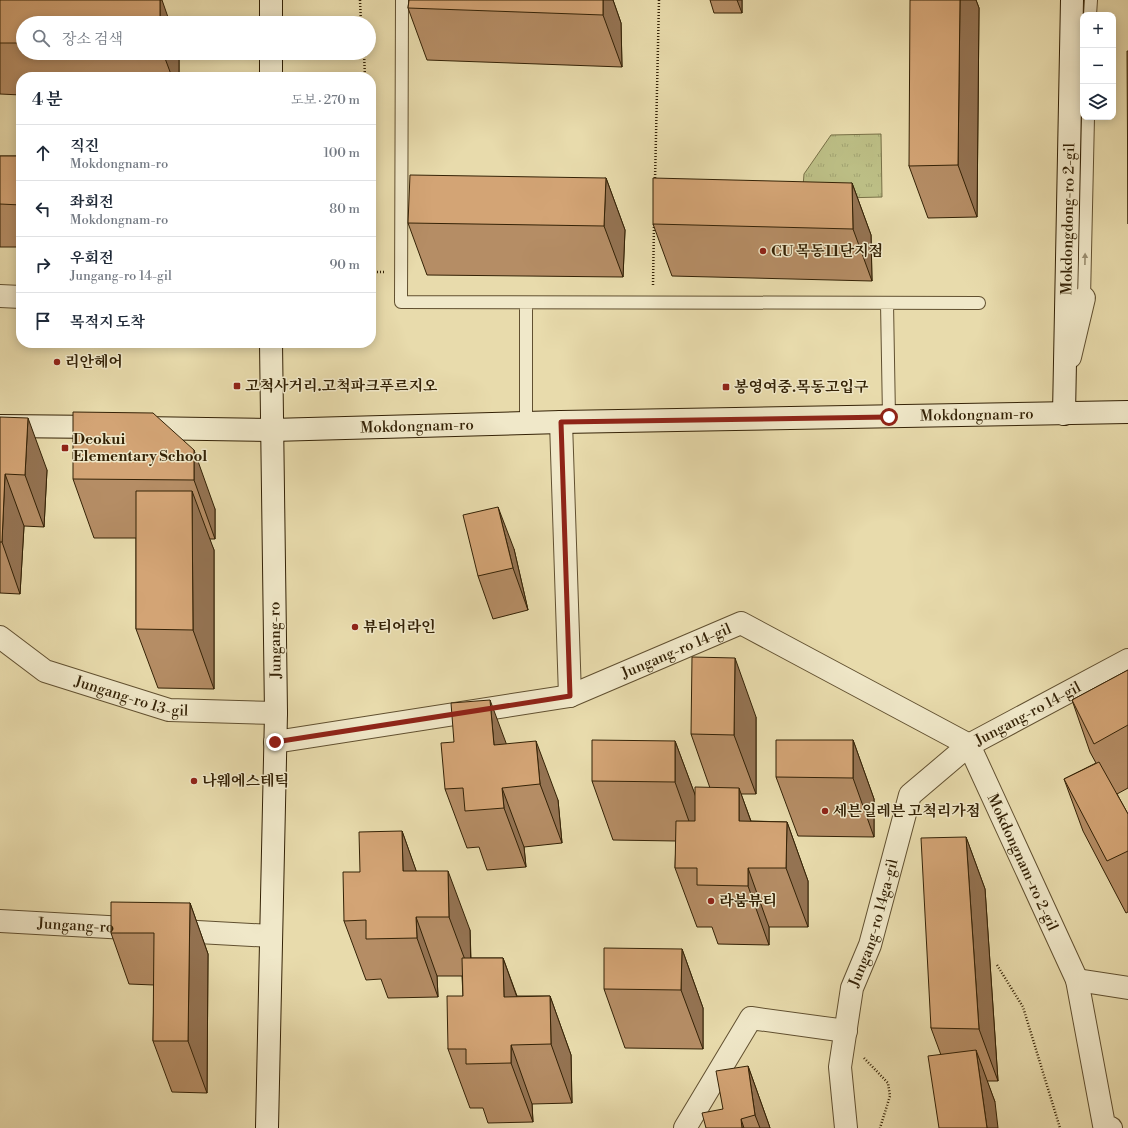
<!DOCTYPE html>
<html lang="ko">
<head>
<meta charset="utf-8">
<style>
	body { margin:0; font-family:"Libre Bodoni","Noto Serif KR",serif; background:#f6f6f7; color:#1f2937 }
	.controls { position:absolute; right:12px; top:12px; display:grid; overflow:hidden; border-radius:8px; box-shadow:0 2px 10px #0003 }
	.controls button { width:36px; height:36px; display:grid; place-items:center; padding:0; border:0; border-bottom:1px solid #e0e1e3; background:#fff; color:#1f2937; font:20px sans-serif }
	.stop { position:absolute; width:12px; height:12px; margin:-9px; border:3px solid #8f2418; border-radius:50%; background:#fff }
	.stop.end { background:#8f2418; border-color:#fff; box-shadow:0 1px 4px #0008 }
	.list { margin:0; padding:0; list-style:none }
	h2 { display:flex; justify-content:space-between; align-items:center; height:52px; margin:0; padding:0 16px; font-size:17px }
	h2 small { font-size:13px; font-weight:400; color:#747a83 }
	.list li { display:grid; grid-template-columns:26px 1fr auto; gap:12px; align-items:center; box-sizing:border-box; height:56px; padding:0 16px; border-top:1px solid #e0e1e3 }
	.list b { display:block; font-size:15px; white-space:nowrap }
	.list p { margin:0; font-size:13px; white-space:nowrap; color:#747a83 }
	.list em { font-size:13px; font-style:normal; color:#747a83 }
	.icon { flex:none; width:22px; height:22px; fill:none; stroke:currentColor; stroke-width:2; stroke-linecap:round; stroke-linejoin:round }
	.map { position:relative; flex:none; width:1128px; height:1128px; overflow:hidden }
	.search { position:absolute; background:#fff; box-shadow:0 2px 10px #0003; left:16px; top:16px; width:360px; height:44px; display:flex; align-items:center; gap:10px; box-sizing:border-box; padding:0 14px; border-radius:22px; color:#747a83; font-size:15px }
	.panel { position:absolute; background:#fff; box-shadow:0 2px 10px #0003; left:16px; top:72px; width:360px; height:276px; border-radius:16px }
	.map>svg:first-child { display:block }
</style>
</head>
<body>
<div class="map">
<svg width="1128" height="1128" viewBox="0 0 1128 1128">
	<defs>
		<pattern id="grass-tufts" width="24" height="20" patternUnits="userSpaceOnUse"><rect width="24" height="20" fill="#bcbe85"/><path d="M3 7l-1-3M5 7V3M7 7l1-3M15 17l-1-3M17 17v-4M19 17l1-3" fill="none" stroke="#a2a371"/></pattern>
	</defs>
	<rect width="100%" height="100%" fill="#e8dbac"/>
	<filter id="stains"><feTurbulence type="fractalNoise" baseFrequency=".005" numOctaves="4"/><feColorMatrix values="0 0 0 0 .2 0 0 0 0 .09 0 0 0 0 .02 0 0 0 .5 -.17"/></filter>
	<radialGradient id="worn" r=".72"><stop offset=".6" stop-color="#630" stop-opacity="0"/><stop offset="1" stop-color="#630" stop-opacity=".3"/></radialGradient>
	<path fill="url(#grass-tufts)" stroke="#787046" d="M881,134L882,197L802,199L804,174L831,135Z"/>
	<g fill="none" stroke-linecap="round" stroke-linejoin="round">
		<defs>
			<path id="lane" d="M402,0L401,302L979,303
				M1090,15L1091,0
				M1084,298L1088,117
				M526,303V422
				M887,303L889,417"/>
			<g id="street">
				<path d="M0,296L21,297"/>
				<path d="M1070,357L1084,298"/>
				<path d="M561,422L570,696"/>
				<path id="s1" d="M0,637L45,671L169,710L276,713"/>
				<path id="s2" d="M275,742L570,696L741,623L969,745"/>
				<path id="s3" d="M969,745L1077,980L1104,1125L1111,1128"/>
				<path id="s4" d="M0,921L271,936"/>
				<path d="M1077,980L1128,988"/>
				<path d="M685,1128L751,1018L846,1031"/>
				<path id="s5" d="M846,1128L840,1067L852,988L870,945L910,795L969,745L1128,660"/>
			</g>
			<g id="secondary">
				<path d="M271,0V23"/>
				<path d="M271,53V77"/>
				<path id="s6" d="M1064,414L1072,0"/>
				<path d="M0,426L103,427"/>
				<path id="s7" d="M141,428L272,430L561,422L1128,412"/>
				<path d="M267,1128L276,713L271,343"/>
			</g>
		</defs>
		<use href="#lane" stroke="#615030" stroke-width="14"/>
		<use href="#street" stroke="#615030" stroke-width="24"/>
		<use href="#secondary" stroke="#342206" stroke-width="24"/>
		<path stroke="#342206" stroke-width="2.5" stroke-dasharray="1 2" stroke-linecap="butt" d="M360,0L361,23
			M364,53L365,77
			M655,181L659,0
			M371,272H384
			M653,285L654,224
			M997,965L1023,1007L1060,1128
			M864,1058L888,1083L890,1096L880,1128"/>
		<use href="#lane" stroke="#f0e8c9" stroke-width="12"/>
		<use href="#street" stroke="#f0e8c9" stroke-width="22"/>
		<use href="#secondary" stroke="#f0e8c9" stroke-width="22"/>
	</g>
	<path fill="#b58d65" stroke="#342206" d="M0,0L23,23V53H179V77H21V95L0,94Z
		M409,0H613L621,23L622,67L427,60L408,8Z
		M710,0H742V13H714Z
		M960,0H976L979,8L977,217L928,218L909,166Z
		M0,156H21V247H0Z
		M606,178L625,230L623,277L427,275L408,223Z
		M852,183L871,235L872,281L672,276L653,224Z
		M153,413L215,509V539H209L214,550V689L158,688L136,629V538H94L73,479Z
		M0,417L47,470L44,527L24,526L20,594L0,593Z
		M514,549L528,610L493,619L478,576Z
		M1128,670V788L1117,794L1128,814V912L1126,913L1083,831L1064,779L1096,763L1090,752L1072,700Z
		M756,717V794H741L751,821L787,822L808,881V927H769V945L718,944L712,927H697L675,868L676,841L613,840L592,781L675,741L695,795L710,788L691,734Z
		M853,740L874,799V837L798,836L776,777Z
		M506,744L558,800L562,843L524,847L526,867L487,870L479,847L467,848L445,789Z
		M402,831L416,871L470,930L471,958H503L517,996H550L571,1055L572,1103L532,1104L533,1122L488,1123L483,1108H470L448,1049L463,996L462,976H437L438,997L388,998L381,979L366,980L344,921L360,872Z
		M966,837L985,889L998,1081H987L995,1102L941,1055L931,1028Z
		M190,903L208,954L207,1093L172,1092L153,1041L154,985L129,984L111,933Z
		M682,949L703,1008V1049L625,1048L604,989Z
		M748,1066L769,1125L770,1128H706L723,1109Z"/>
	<path fill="#947352" stroke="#342206" d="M160,0H162L170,23H160Z
		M603,0H613L621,23L622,67L603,15Z
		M737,0H742V13Z
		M960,0H976L979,8L977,217L958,165Z
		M163,53H179V77H172Z
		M606,178L625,230L623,277L604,226Z
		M852,183L871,235L872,281L853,229Z
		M28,418L47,470L44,527L25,475Z
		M194,450L215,509V539L194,480Z
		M5,474L24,526L20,594L2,542Z
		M192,491L214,550V689L193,630Z
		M498,507L514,549L528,610L513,568Z
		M735,658L756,717V794L734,735Z
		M490,700L512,759L494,745Z
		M853,740L874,799V837L853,778Z
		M536,741L558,800L562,843L540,784Z
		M675,741L697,800L696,841L675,782Z
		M502,788L524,847L526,867L504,808Z
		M739,788L760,847L739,821Z
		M787,822L808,881V927L786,868Z
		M402,831L423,890L403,871Z
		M966,837L985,889L998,1081L979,1029Z
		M748,868L769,927V945L748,886Z
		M448,871L470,930L471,976L449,917Z
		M190,903L208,954L207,1093L188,1041Z
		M416,917L437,976L438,997L417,938Z
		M682,949L703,1008V1049L681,990Z
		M503,958L524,1017L504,997Z
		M550,996L571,1055L572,1103L551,1044Z
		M511,1045L532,1104L533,1122L511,1063Z
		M976,1050L995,1102L998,1128H987Z
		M748,1066L769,1125L770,1128H760L755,1115Z
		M741,1119L744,1128H742Z"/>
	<path fill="#d3a475" stroke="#342206" d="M0,0H160V23H23V43H0Z
		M409,0H603V15L408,8Z
		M910,0H960L958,165L909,166Z
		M1127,51H1128V224Z
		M0,156H21V205L0,204Z
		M410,175L606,178L604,226L408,223Z
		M653,178L852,183L853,229L653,224Z
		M73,412L153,413L194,450V480L73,479Z
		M0,417L28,418L25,475L5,474L2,542H0Z
		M136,491H192L193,630L136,629Z
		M498,507L513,568L478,576L463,515Z
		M692,657L735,658L734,735L691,734Z
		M1128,670V725L1094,744L1072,700Z
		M490,700L494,745L536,741L540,784L502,788L504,808L465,811L463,788L445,789L441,743L454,742L451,703Z
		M592,740L675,741V782L592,781Z
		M776,740H853V778L776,777Z
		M1099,762L1128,814V851L1107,861L1064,779Z
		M695,787L739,788V821L787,822L786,868H748V886L697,885V868H675L676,821H695Z
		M402,831L403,871H448L449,917H416L417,938L366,939V920L344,921L343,872H360L359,832Z
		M966,837L979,1029L931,1028L921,838Z
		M111,902L190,903L188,1041H153L154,933H111Z
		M604,948L682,949L681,990L604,989Z
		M462,958H503L504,997L550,996L551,1044L511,1045V1063L466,1064V1049H448L447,996H463Z
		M976,1050L987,1128H939L928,1056Z
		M748,1066L755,1115L741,1119L742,1128H706L702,1113L723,1109L716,1071Z"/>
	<defs><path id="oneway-solid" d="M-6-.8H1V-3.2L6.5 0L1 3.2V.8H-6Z"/></defs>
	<use fill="#9b8f71" href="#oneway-solid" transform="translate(1085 259) rotate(-89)"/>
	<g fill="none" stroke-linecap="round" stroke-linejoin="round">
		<path stroke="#8f2418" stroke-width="5" d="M275,742L570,696L561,422L889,417"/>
	</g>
	<g fill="#8f2418" stroke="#f0e8c9" stroke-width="1.5">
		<circle cx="763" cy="251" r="4"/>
		<circle cx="57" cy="362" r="4"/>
		<rect x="233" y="382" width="8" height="8" rx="2"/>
		<rect x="722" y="383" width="8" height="8" rx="2"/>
		<rect x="61" y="444" width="8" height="8" rx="2"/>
		<circle cx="355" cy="627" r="4"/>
		<circle cx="194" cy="781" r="4"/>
		<circle cx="825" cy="811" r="4"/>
		<circle cx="711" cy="901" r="4"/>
	</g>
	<g text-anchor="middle" stroke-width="3" stroke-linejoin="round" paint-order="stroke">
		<g font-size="15" fill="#342206" stroke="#f0e8c9">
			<text dy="5" stroke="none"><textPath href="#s6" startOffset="195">Mokdongdong-ro 2-gil</textPath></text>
			<text dy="5" stroke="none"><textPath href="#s7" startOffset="836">Mokdongnam-ro</textPath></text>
			<text dy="5" stroke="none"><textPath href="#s7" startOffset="276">Mokdongnam-ro</textPath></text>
			<text transform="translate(275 640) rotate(-91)" y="5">Jungang-ro</text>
			<text dy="5" stroke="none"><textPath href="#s2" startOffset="414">Jungang-ro 14-gil</textPath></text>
			<text dy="5" stroke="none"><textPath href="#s1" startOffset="147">Jungang-ro 13-gil</textPath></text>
			<text dy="5" stroke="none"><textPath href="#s5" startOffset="487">Jungang-ro 14-gil</textPath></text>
			<text dy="5" stroke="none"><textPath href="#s3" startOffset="129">Mokdongnam-ro 2-gil</textPath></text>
			<text dy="5" stroke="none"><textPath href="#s5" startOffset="210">Jungang-ro 14ga-gil</textPath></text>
			<text dy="5" stroke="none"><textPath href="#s4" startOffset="76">Jungang-ro</textPath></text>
		</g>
		<g font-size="15" font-weight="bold" fill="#342206" stroke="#f0e8c9" text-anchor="start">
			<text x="771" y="256">CU 목동11단지점</text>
			<text x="65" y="367">리안헤어</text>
			<text x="245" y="391">고척사거리.고척파크푸르지오</text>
			<text x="734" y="392">봉영여중.목동고입구</text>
			<text x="73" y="444">Deokui<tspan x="73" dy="17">Elementary School</tspan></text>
			<text x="363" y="632">뷰티어라인</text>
			<text x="202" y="786">나웨에스테틱</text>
			<text x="833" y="816">세븐일레븐 고척리가점</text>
			<text x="719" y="906">라붐뷰티</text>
		</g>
	</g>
	<rect width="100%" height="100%" filter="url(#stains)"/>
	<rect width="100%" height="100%" fill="url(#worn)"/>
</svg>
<div class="controls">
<button>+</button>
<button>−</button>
<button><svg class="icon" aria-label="layers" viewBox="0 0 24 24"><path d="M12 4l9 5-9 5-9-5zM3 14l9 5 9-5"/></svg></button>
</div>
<div class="stop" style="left:889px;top:417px"></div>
<div class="stop end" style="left:275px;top:742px"></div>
<div class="search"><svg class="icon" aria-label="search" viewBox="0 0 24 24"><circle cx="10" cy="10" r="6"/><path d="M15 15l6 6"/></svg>장소 검색</div>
<section class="panel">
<h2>4 분<small>도보 · 270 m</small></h2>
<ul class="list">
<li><svg class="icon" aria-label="ahead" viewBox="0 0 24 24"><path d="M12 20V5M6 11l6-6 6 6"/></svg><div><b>직진</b><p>Mokdongnam-ro</p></div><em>100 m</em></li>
<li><svg class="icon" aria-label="left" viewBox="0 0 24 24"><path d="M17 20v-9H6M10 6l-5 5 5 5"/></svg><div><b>좌회전</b><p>Mokdongnam-ro</p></div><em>80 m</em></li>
<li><svg class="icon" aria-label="right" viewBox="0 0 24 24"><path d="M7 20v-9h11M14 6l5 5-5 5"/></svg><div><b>우회전</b><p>Jungang-ro 14-gil</p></div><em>90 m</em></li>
<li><svg class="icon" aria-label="arrive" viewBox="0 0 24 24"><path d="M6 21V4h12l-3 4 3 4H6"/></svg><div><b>목적지 도착</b></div></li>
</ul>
</section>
</div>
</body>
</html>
